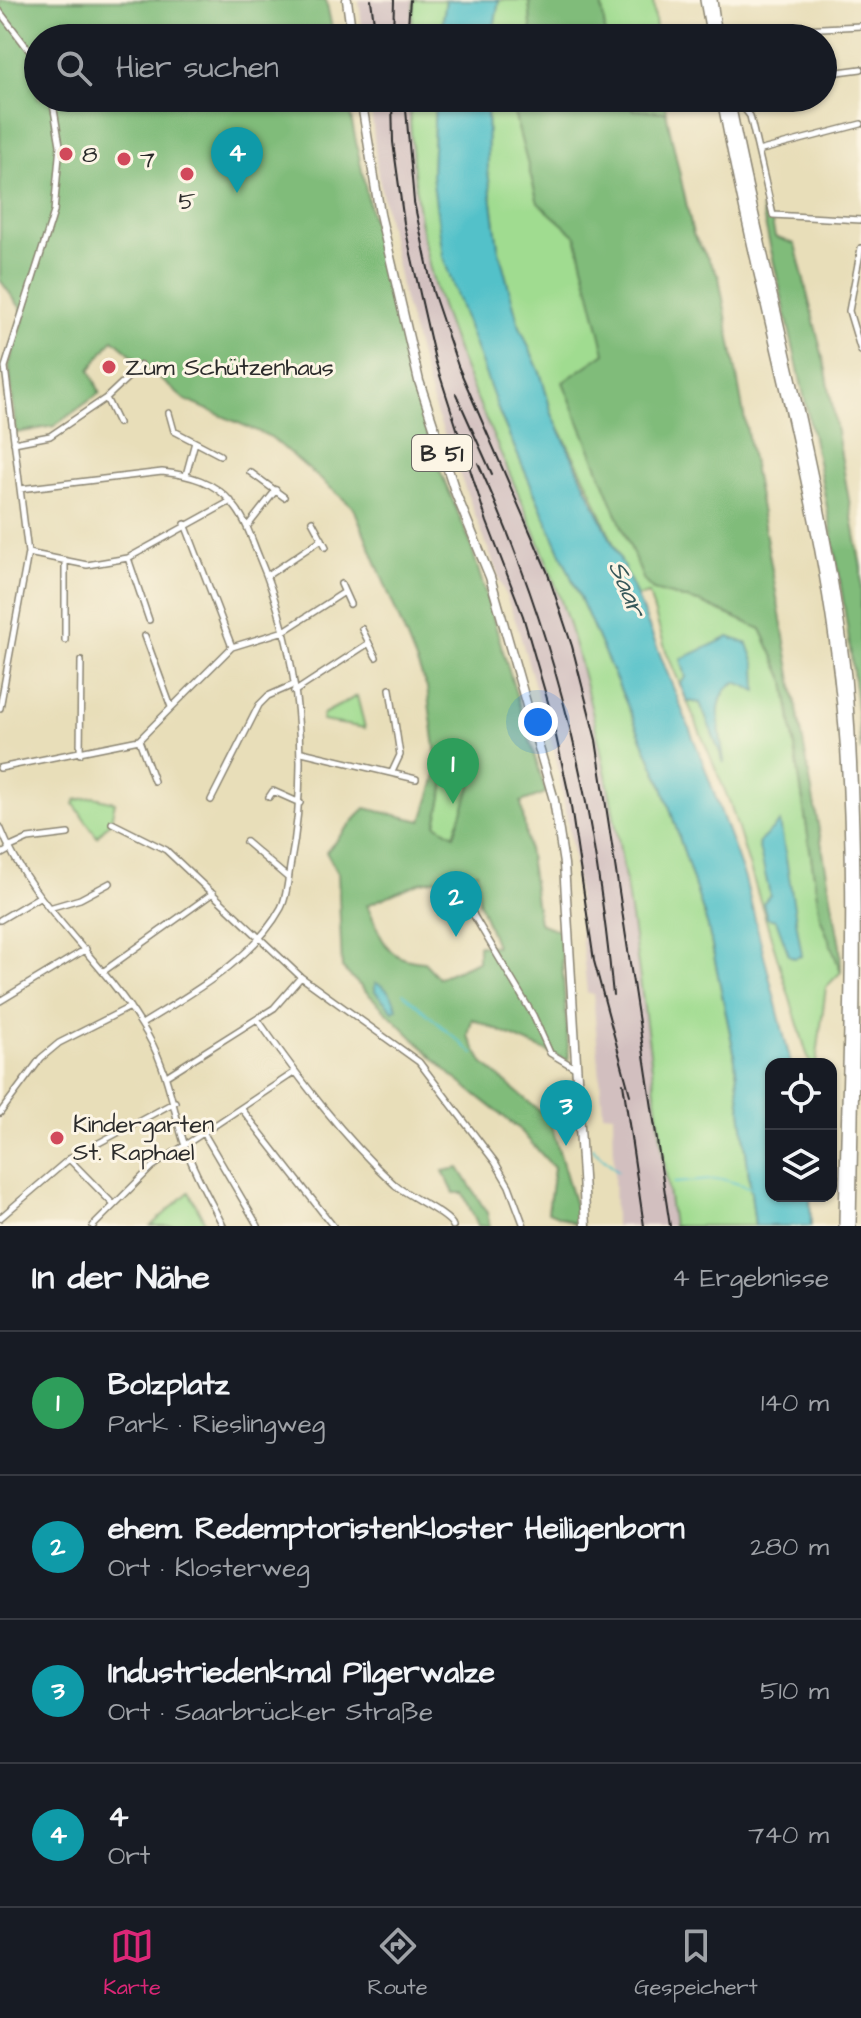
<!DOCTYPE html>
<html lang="de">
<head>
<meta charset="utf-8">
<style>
	body { margin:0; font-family:"Architects Daughter",sans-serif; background:#20242c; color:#f1f3f6 }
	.controls { position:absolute; right:24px; bottom:24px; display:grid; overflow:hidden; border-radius:16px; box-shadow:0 2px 6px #0004 }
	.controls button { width:72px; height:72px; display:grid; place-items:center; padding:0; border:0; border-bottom:2px solid #363941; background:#171b24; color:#f1f3f6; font:40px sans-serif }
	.you { position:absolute; left:538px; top:722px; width:28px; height:28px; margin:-20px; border:6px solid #fff; border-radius:50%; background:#1a73e8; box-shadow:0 0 0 12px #1a73e833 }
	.badge { display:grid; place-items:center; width:52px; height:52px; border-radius:50%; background:#db2777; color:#fff; font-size:26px; font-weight:700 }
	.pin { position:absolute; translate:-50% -66px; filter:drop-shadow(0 2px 4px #0008) }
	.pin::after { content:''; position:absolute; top:42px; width:28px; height:24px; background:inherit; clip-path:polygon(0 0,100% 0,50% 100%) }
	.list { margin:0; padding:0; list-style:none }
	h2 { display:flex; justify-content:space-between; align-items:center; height:104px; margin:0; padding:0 32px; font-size:34px }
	h2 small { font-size:26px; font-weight:400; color:#9ea1a6 }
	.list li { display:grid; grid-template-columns:52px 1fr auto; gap:24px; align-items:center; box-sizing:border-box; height:144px; padding:0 32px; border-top:2px solid #363941 }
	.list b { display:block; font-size:30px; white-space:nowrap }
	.list p { margin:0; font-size:26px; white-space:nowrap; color:#9ea1a6 }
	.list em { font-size:26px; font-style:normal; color:#9ea1a6 }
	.icon { flex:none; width:44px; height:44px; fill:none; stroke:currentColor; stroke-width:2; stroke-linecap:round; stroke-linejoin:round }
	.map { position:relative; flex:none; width:861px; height:1226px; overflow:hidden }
	.search { position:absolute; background:#171b24; box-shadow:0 2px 6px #0004; left:24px; right:24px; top:24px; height:88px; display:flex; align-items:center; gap:20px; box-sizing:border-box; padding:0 28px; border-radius:44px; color:#9ea1a6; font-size:30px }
	.sheet { height:680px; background:#171b24 }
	nav { display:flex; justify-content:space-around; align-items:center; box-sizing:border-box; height:112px; border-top:2px solid #363941; background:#171b24; font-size:22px; color:#9ea1a6 }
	nav a { display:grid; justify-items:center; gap:4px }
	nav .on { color:#db2777 }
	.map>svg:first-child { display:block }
</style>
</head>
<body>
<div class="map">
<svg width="861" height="1226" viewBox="0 0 861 1226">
	<rect width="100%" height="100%" fill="#fcf5e5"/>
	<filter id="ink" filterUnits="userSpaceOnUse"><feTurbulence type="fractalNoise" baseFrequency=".0125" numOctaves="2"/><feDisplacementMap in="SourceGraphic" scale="16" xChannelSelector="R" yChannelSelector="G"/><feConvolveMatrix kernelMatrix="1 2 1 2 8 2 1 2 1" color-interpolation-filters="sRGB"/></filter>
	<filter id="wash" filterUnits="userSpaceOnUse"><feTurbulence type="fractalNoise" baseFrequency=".006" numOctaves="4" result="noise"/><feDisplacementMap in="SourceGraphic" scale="32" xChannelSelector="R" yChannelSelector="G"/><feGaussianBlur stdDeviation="1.8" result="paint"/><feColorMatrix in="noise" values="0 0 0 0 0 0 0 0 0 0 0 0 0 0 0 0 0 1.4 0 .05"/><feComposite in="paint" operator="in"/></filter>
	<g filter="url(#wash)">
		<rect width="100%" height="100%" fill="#e8deb9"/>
		<path fill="#d2bfbf" d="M359,0H418L432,38H363Z
			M370,98H423L424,236L588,620L612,686L673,1226H615L613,1114L603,1113L593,994L587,993L573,853L556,757L517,625L435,410L403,296L377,168Z"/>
		<path fill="#a0dc90" stroke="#66845e" stroke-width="2" d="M414,0H446L440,38H411Z
			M499,0H529L532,38H492Z
			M601,0H653L657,38H606Z
			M409,98H435L432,175L499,412L663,787L708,927L734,1052L755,1226H673C646,1034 628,836 576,649C543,528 478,419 439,300C418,236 412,166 409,98Z
			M487,98H510L538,202L576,236L606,354L653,590L702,603L761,629L785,681L820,916L841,972L826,987L816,1064H810L730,803L666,651L649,594L636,597L589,486L552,414L541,375L518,322L498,247L488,172Z
			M628,98H664L666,112L634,110Z
			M357,696L365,728L322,721L323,714Z
			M470,742L472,783L455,836L436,824L446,779V746Z
			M94,797L115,802L111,821L97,837L74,804L76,800Z
			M189,1192L207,1226H151L154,1223Z"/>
		<path fill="#80bc7a" stroke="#567452" stroke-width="2" fill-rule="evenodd" d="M0,0H326L334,38H38V98H347L382,268L431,449L469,539L546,793L521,802L539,923L560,931L569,1061L472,1019L468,1036L484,1064L550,1120L581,1226L548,1212L554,1168L518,1128L451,1075L342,968L338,873L326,852L365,808L422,821L438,770L427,688L354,508L271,437L185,400L113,339L90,370L100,393L54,426L16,433L9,365L25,314L0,280ZM470,743L472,783L454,835L436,824L446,779V747ZM477,872L479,901L496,946L478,945V961L439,978L424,962C383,960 383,938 367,905L421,882Z
			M529,0H601L606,38H532Z
			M510,98H628L634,110L666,112L693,234L719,277L840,946L841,972L820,916L785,681L761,629L702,603L653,590L644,581L563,382L605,353L576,236L538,203Z
			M762,211L772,222L775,237L795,244L826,370L861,568V751C847,569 803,389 762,211Z
			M459,1168L487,1213L490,1226H478L463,1193H454L443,1171Z"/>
		<path fill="#53c1c9" stroke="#3f767a" stroke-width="2" d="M446,0H499L492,38H440Z
			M435,98H487L488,172L498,247L518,322L541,375L552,414L633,587L704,765L745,879L791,1064H771V1196H810L811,1226H755L734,1052L708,927L663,787L499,412L443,257L432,175Z
			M729,637L748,644L756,666L757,691L736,682C708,695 722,739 724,763L700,703L687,701L680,684L686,677L681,659Z
			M780,822L802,956L794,958L789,955L776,920L767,918L763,903L770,895L758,843Z
			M375,983C386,985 394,998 397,1008L393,1011L375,991Z"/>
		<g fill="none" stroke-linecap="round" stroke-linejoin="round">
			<path stroke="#53c1c9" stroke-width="2" d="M403,993L474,1054
				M592,1148L618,1171
				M674,1183L722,1179L752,1188"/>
		</g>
	</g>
	<g filter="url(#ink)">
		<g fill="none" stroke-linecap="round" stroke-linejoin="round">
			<defs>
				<path id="street" d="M0,12L38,62
					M725,33L861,26
					M823,74L861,69
					M736,98L750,116L773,215L861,220
					M758,151L861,124
					M861,248L849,311L861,351
					M106,398L118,423
					M169,413L174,431L220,455
					M14,443L50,436L106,398L141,365
					M250,472L284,497
					M186,475L195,442
					M20,489L162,472C189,475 214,481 232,503C246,519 251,538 259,557C300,654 310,764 290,867C288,880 287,897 281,908C252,961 190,994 142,1024
					M312,521L326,547
					M185,524L232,647
					M247,527L276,490
					M28,553L87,565L128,558L231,501
					M128,558L149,620
					M65,562V640
					M267,576L322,539
					M341,584L350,604
					M362,629L376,657
					M145,636L171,707
					M390,689L400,755L392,772
					M294,692L369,643
					M0,708L28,553L5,367L54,212L60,145L52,98
					M139,740L154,781
					M302,752L416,779
					M80,754L81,661
					M0,768L139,740L232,647L284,631L343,593
					M269,797L273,791L300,803
					M211,800L259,705L268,696L293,685
					M112,823L166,850L301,977L419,1062L495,1162L509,1186L524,1226
					M0,827C30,904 98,954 141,1024C168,1066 170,1099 184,1143C193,1172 210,1199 223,1226
					M246,842L287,877
					M8,848L28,839L68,834
					M0,855L9,850
					M458,878L474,916L533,1015L550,1053L577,1069
					M49,908L80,899L110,883
					M0,920L39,897
					M104,971L213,893
					M0,1001L86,949
					M258,1020C299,1078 342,1136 395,1185C408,1196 450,1215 453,1226
					M168,1075L274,1008L301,977
					M241,1108L333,1226
					M0,1113L41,1058L59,1043L130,1007
					M203,1132L258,1226
					M69,1159L113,1204
					M0,1218L69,1159L175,1102
					M93,1226L152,1167L295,1072"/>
				<path id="primary" d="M347,0L352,38
					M361,98L380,214L419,381L456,494L490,577L554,800L564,864L586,1226"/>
				<path id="highway" d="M705,0L712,38
					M712,0L717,36
					M722,98C757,292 817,482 839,677C860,859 847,1044 844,1226
					M729,98C766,291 824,482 846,677C861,859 854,1044 851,1226"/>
			</defs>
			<use href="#street" stroke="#8a8472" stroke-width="8"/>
			<use href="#primary" stroke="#8a8472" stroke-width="11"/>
			<use href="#highway" stroke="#8a8472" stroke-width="12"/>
			<use href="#street" stroke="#fff" stroke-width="5"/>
			<use href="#primary" stroke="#fff" stroke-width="8"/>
			<use href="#highway" stroke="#fff" stroke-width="9"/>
			<path stroke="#2b2b2b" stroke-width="2" d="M371,0L376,38
				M393,38L394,0
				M407,38L410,0
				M392,98L393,142L404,223L435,360L487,522L523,616L550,709L570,800L594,961L630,1095
				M405,98L414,202L433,292L458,366L547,571L572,646L596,740L670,1226
				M456,394L492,474
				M478,463C559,642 594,800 613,995
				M623,1083L644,1226"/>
		</g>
	</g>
	<g fill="#d1495b" stroke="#fcf5e5" stroke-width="3">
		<circle cx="66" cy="154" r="8"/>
		<circle cx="124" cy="159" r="8"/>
		<circle cx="187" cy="174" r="8"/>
		<circle cx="109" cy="367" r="8"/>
		<circle cx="57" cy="1138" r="8"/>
	</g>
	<g text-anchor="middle" stroke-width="6" stroke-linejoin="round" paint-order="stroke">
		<rect fill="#fcf5e5" stroke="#6a6863" stroke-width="2" x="412" y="435" width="60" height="36" rx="6"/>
		<g font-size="22" font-weight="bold" fill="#2b2b2b">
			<text x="442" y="461">B 51</text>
		</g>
		<g font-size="24" fill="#2b2b2b" stroke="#fcf5e5" text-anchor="start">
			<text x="82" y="162">8</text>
			<text x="140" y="167">7</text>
			<text x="187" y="209" text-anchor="middle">5</text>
			<text x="125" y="375">Zum Schützenhaus</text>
			<text x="73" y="1132">Kindergarten<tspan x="73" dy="28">St. Raphael</tspan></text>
		</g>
		<g font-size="26" font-style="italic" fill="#37585a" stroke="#fcf5e5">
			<text transform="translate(628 588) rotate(67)" y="9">Saar</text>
		</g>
	</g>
</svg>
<div class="controls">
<button><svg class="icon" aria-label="locate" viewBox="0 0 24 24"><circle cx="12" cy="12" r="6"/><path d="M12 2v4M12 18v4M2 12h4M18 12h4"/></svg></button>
<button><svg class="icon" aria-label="layers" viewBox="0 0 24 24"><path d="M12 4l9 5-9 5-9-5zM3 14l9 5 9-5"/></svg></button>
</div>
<div class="you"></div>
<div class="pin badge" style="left:453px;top:804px;background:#2e9e5b">1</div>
<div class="pin badge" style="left:456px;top:937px;background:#0f9aa8">2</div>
<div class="pin badge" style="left:566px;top:1146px;background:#0f9aa8">3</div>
<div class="pin badge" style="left:237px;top:193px;background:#0f9aa8">4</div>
<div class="search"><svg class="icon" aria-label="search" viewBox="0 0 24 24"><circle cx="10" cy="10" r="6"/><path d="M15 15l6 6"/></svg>Hier suchen</div>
</div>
<section class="sheet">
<h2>In der Nähe<small>4 Ergebnisse</small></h2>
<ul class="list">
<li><span class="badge" style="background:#2e9e5b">1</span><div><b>Bolzplatz</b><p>Park · Rieslingweg</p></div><em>140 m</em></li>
<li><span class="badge" style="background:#0f9aa8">2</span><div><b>ehem. Redemptoristenkloster Heiligenborn</b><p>Ort · Klosterweg</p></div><em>280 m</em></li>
<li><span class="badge" style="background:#0f9aa8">3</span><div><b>Industriedenkmal Pilgerwalze</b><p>Ort · Saarbrücker Straße</p></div><em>510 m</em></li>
<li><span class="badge" style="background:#0f9aa8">4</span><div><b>4</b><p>Ort</p></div><em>740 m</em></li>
</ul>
</section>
<nav>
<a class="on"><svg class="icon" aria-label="map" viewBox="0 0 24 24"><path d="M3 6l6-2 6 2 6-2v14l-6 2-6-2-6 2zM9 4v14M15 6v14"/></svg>Karte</a>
<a><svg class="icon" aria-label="directions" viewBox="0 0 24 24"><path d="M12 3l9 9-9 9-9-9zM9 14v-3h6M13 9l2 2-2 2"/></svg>Route</a>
<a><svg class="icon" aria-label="saved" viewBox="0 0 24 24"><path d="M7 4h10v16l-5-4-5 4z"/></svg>Gespeichert</a>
</nav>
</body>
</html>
